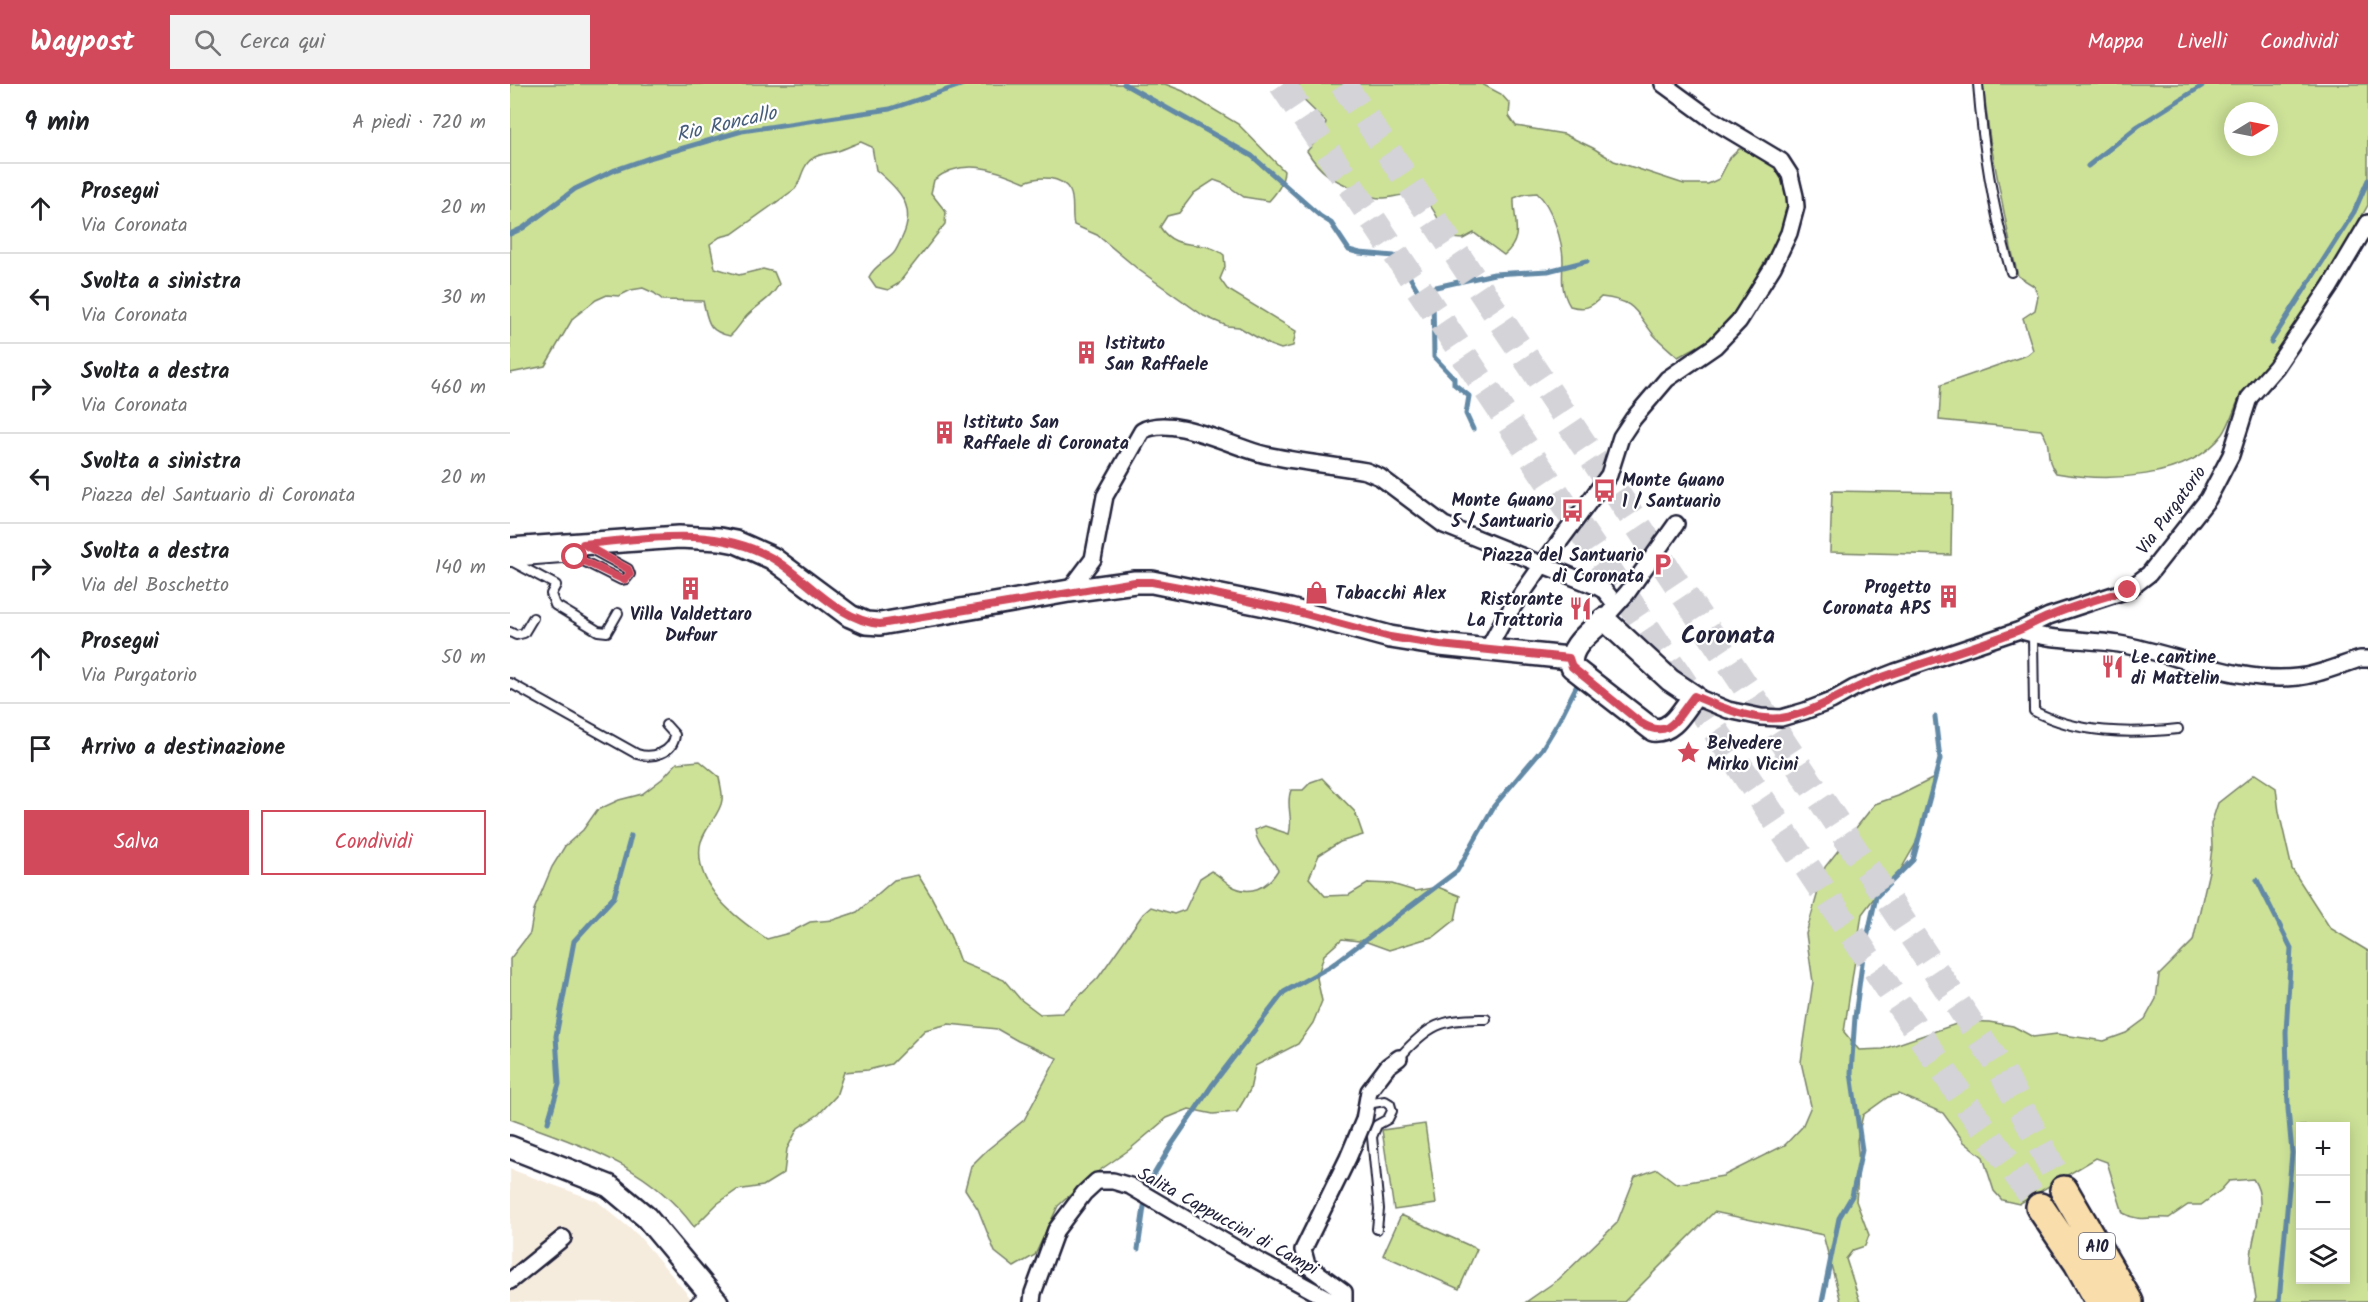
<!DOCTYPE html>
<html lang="it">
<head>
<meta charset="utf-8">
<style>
	body { margin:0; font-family:Kalam,sans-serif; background:#f2f2f2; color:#202124 }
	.controls { position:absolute; right:18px; bottom:18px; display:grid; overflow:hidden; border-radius:0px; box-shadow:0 3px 15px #0003 }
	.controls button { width:54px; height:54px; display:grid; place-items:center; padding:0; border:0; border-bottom:2px solid #e0e0e0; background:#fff; color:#202124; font:30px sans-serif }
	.compass { position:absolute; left:1714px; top:18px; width:54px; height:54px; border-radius:50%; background:#fff; box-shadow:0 3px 15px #0003; rotate:80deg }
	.stop { position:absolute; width:18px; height:18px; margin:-14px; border:4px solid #d1495b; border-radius:50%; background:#fff }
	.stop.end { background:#d1495b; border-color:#fff; box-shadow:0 2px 6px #0008 }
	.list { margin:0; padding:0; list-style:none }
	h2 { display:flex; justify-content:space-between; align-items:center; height:78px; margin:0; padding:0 24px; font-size:26px }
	h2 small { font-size:20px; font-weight:400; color:#757577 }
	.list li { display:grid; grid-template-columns:39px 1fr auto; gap:18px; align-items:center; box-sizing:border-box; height:90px; padding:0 24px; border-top:2px solid #e0e0e0 }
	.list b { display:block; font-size:22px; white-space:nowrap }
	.list p { margin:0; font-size:20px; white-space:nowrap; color:#757577 }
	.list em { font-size:20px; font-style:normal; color:#757577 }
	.actions { display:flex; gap:12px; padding:18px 24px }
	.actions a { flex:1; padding:14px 0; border:2px solid #d1495b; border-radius:0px; text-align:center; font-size:21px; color:#d1495b }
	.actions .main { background:#d1495b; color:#fff }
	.icon { flex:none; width:33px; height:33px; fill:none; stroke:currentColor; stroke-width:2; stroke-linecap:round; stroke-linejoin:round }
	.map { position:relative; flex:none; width:1858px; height:1218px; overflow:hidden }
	header { display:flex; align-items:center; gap:36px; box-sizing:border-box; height:84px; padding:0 30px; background:#d1495b; color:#fff }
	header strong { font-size:28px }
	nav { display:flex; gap:33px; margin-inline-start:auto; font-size:21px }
	.search { width:420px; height:54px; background:#f2f2f2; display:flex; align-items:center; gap:15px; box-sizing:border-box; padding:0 21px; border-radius:0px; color:#757577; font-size:22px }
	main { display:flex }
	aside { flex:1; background:#fff }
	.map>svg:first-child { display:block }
</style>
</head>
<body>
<header>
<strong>Waypost</strong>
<div class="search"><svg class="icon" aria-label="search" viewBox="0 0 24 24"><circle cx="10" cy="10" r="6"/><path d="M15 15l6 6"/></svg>Cerca qui</div>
<nav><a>Mappa</a><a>Livelli</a><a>Condividi</a></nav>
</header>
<main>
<aside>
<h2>9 min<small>A piedi · 720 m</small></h2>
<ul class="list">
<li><svg class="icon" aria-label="ahead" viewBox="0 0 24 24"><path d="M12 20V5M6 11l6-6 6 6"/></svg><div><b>Prosegui</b><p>Via Coronata</p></div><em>20 m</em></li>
<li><svg class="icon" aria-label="left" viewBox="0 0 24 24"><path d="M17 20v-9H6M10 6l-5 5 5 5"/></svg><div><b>Svolta a sinistra</b><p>Via Coronata</p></div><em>30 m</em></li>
<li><svg class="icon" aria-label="right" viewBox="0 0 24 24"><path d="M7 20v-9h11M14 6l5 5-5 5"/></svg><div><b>Svolta a destra</b><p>Via Coronata</p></div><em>460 m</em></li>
<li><svg class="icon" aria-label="left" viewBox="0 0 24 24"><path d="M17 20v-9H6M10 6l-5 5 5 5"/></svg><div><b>Svolta a sinistra</b><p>Piazza del Santuario di Coronata</p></div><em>20 m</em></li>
<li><svg class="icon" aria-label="right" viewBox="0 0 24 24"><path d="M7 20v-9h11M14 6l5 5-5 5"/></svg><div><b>Svolta a destra</b><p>Via del Boschetto</p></div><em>140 m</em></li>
<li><svg class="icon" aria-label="ahead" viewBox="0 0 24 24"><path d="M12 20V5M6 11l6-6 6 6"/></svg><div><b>Prosegui</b><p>Via Purgatorio</p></div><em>50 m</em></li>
<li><svg class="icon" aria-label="arrive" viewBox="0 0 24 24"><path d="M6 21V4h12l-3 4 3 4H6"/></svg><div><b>Arrivo a destinazione</b></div></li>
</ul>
<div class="actions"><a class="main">Salva</a><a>Condividi</a></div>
</aside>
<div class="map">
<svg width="1858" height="1218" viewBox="0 0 1858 1218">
	<rect width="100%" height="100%" fill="#fff"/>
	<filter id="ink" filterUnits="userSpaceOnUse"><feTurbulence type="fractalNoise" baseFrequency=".0167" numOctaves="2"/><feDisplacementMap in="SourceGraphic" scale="12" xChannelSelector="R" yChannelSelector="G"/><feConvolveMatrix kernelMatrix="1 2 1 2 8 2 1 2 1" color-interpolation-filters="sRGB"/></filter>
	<g filter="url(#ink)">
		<path fill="#f6ecde" d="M0,1085L87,1117L128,1151L184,1218H0Z"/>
		<path fill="#cde297" stroke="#788269" stroke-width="1.5" fill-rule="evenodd" d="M0,0H655L673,7L728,40L774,87C773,100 768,107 759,117L734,113L715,100L704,96L684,109L669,129L657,132L650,143C667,170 693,153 714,171L715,183L710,195L717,205L786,247L783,262L771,265L760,261L729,243L717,242L694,232L629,186L587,151L564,141C561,131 565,116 560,107C551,91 529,92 515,98C485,85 453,73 424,96L421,109L436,128L435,140L388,200L378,206L366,203L359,193C365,181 374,179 383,170C387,166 389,159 392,154C407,123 390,106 366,86L362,63L351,58C343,61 336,64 328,67C316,71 302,69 295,83C291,90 290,98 285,105L222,150L210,153L200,160L205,184L229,191L253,185L264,188L269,200C261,216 246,221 235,234C229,241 227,246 220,252C197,247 198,237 193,217L153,216L144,209L133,204L121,206L109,212L97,211L86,216L63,234L35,282L0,289Z
			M777,0H972L991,10L1000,20L999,32L1006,42L1054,50L1083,64L1104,77L1174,100H1198L1209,95L1220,74L1229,65H1241L1267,80L1282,109L1277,140L1221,235L1203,254L1168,273C1160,266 1150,258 1143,250C1124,225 1125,217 1091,213C1081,224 1074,226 1060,222C1051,208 1052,194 1053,178C1053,158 1042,122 1027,109L1015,110L1004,114C1003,137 1015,153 994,171L964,149L953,155L940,154C927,141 928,123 910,114C896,107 888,113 874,114C864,115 856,110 847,106C823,96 811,90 797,67L813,50L816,38Z
			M1473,0H1858V121L1831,169L1758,283C1746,292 1734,303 1728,317C1723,328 1720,340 1713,350C1679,396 1597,398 1546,389C1533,373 1544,363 1531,346L1429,336L1431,301L1517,271L1523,266L1513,234L1525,226L1528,212L1524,202L1508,192L1501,164L1480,56ZM1723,27H1759V63H1723Z
			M1322,407L1442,409L1441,471L1320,468Z
			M190,677L209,693C210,700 213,709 212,716C211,730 192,746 190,762C185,804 227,835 257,855L279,849L300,838L323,836L347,828L384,796L408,791C426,818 440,847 450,878L494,896L510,915L530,930L552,929L588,894L633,830L641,823L664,830L675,826L690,794L701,787C709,791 713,796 720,801C740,813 757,804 768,786C760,771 747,763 745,746L755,742L779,750C784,734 775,721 781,706H793L801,698L812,694L845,728L853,751L830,758L809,771L799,794L815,812L839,811L859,799L882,800L905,807L928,803L950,812L945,836L925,852L879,866L857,858L832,855L814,871L807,894L812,917L803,939L788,960L745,982L740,1006L727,1028L703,1030L679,1025L657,1034L619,1066L580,1093L548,1122L525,1171L504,1183L485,1168L468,1125L455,1105L461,1082L477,1066L514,1036L547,974L508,957L487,945L439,940L415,946L381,980L358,986L334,988L326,1012L309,1030L288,1044L277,1065L274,1089L253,1102L227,1106L207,1120L184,1143C138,1080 69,1061 0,1035V875L20,849L24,826L42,783L55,762L73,746L87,726L109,716L132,710L152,695L167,679Z
			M1745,690L1766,704L1769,728L1782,785L1820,844L1858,867V1218H1744L1746,1214C1744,1201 1741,1189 1741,1176C1741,1148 1760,1120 1743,1095L1719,1097L1711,1106L1691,1121H1678L1659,1134C1641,1132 1630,1139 1613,1129L1597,1078L1586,1074L1509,1120L1492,1116L1484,1107L1473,1073L1454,1058L1433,1029L1389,1010L1378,1013L1353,1031L1347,1056L1349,1080L1346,1117L1359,1151L1355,1162L1343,1166L1336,1175L1350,1218H1331L1313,1151L1204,1128L1114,1218H1016L1049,1195L1107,1139L1125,1093L1147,1085L1167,1100L1213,1092L1275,1061L1292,1043L1301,1022L1291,978L1303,898L1296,850L1315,783L1365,720L1388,712L1424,694L1410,752L1386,794L1367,810L1352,830L1334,948L1349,966L1373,965L1455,937L1479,938L1503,942L1523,953L1547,950L1594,957L1616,949L1635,935L1646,915L1649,891L1683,857L1699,787L1702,764L1701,740L1708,719ZM1790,1042H1836V1196H1790Z
			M915,1040L926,1120L884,1126L872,1046Z
			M891,1131L967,1165L949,1205L873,1171Z"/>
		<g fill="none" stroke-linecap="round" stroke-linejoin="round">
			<path stroke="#6289a6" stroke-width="5" d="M614,0L742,72L810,132L821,139L839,166L850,169L884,172L891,178L908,207L923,214L924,273L944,294V300L959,312L956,330L963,345
				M1578,82L1628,42L1695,0
				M0,150L13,144L65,105L105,86L139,74L232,47L380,25L454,0
				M908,207L984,190L1038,187L1077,177
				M1761,258L1844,128L1858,96
				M1747,796L1781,864L1776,948L1778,1025L1782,1069L1769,1218
				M38,1038L49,1000L46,952L64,857L104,813L121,752
				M628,1165L637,1102L662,1060L703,1000L774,908L821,882L947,787L984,722L1032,665L1049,637L1069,597
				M1312,1218L1329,1134L1342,1112L1352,1066L1341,989L1345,933L1353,872L1366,813L1403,776L1430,675L1425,633"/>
			<path stroke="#d3d3d8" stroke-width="27" stroke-dasharray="27 14" stroke-linecap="butt" d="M772,0L1454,1017L1530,1123
				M833,0L1489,982L1554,1106"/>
			<defs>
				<path id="lane" d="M1468,0C1473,64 1483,126 1501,188
					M0,478L65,473L111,496L116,495L120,490L118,485L81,465
					M3,478L46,501L41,510L45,521L88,547L97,548L108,529
					M0,548L6,551L14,549L23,534
					M1523,551L1524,627C1568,650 1620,650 1668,645
					M0,599L127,670C142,675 163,669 165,651L156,641
					M889,974C918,941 932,934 976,935
					M857,1020L875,1017L880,1020L882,1027L878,1035L867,1041L862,1053L869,1125L867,1145
					M185,1218L197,1208"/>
				<path id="street" d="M559,507L583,475L595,412L632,347C661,329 724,364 756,371C789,378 823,381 856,387L870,393L934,441L1088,503L1095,507L1106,521
					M1100,528L1117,509L1166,440
					M1510,546C1537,557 1579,555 1609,560C1668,570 1728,600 1788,593C1809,591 1830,581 1850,575H1858
					M978,565L993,537L1032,481L1099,391L1111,353L1123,335L1157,295L1205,262L1229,237L1263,183L1279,149L1286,123L1285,112L1280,91L1271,77L1201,35L1153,0
					M1184,612L1218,626L1251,633L1271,634L1295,627L1321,617L1344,604L1385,588L1510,546L1539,532L1618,506L1639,490L1698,415L1721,371L1739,314L1766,283L1820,203L1858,139
					M0,1197L53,1154
					M522,1218L523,1209L546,1146L574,1109L587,1097H603L620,1102L732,1168L824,1218
					M834,1218V1208L797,1181L793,1166L838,1074L854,1036L859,1007L878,982L889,974"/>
				<path id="secondary" d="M0,465L169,453L210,455L226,458L262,474L340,532L356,539L370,540L559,507L625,498H642L780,526L880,553L930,561L1059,574
					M1094,535L1160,596L1184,612C1172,627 1163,648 1143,646L1062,583C1057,563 1081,548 1094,535Z
					M0,1063L99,1102L136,1133L207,1218"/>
				<path id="highway" d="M1554,1106L1619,1218
					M1530,1123L1568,1179L1590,1218"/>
			</defs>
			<use href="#lane" stroke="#22223b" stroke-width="12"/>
			<use href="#street" stroke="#22223b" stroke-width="20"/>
			<use href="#secondary" stroke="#22223b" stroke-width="26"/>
			<use href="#highway" stroke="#22223b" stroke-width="32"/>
			<use href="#lane" stroke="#fff" stroke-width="8"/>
			<use href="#street" stroke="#fff" stroke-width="15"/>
			<use href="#secondary" stroke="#fff" stroke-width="21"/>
			<use href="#highway" stroke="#f9deab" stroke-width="27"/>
		</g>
	</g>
	<g fill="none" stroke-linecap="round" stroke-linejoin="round" filter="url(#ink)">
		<path stroke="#d1495b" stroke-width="8" d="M65,473L114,496L120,490L118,485L73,460C135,455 204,441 262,474C298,495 327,536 370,540L625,498H642L696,508L780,526L880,553L930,561L1059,574L1062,583L1131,639C1160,657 1167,633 1184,612C1210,623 1242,637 1271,634C1305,629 1333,608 1364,596C1411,579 1460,565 1507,547C1518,543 1528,536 1540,532C1565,521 1592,514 1618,506"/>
	</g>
	<defs>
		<symbol id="building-bare" viewBox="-9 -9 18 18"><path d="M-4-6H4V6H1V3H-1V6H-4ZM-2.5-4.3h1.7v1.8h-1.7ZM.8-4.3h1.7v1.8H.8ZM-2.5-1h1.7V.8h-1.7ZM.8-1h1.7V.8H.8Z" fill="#d1495b" stroke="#fff" stroke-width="2.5" paint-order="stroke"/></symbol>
		<symbol id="bus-bare" viewBox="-9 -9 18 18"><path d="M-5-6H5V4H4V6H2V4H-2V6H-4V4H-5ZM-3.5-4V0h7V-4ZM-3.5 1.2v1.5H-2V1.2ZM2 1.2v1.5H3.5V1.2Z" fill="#d1495b" stroke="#fff" stroke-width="2.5" paint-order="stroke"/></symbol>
		<symbol id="parking-bare" viewBox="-9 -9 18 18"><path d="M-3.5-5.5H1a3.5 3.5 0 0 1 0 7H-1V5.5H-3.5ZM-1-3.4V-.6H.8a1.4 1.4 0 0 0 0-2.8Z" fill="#d1495b" stroke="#fff" stroke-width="2.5" paint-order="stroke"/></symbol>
		<symbol id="shop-bare" viewBox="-9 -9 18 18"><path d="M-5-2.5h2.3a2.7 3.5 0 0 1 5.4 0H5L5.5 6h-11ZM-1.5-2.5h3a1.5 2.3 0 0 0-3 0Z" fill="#d1495b" stroke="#fff" stroke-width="2.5" paint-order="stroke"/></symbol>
		<symbol id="restaurant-bare" viewBox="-9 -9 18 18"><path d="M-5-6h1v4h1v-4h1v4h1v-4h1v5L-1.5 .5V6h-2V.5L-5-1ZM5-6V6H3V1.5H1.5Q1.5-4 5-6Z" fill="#d1495b" stroke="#fff" stroke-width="2.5" paint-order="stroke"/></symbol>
		<symbol id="sight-bare" viewBox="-9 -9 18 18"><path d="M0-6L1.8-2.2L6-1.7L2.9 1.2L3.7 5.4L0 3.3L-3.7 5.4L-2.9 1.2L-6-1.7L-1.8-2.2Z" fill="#d1495b" stroke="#fff" stroke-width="2.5" paint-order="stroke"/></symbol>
	</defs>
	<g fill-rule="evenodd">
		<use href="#building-bare" x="560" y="252" width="33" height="33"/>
		<use href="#building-bare" x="418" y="332" width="33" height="33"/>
		<use href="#bus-bare" x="1078" y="390" width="33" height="33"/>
		<use href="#bus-bare" x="1046" y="410" width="33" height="33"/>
		<use href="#parking-bare" x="1136" y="464" width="33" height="33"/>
		<use href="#building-bare" x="164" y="488" width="33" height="33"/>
		<use href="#shop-bare" x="790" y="492" width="33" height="33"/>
		<use href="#building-bare" x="1422" y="496" width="33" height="33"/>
		<use href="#restaurant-bare" x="1054" y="508" width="33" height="33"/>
		<use href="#restaurant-bare" x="1586" y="566" width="33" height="33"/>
		<use href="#sight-bare" x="1162" y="652" width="33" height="33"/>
	</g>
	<g text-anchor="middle" stroke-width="4.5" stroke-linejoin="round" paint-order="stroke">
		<rect fill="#fff" stroke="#646476" stroke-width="1.5" x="1569" y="1149" width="36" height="26" rx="4.5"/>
		<g font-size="16" font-weight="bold" fill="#22223b">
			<text x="1587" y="1168">A10</text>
		</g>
		<g font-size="18" font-weight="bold" fill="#22223b" stroke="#fff" text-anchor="start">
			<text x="595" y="265">Istituto<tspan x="595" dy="21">San Raffaele</tspan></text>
			<text x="453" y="344">Istituto San<tspan x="453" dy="21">Raffaele di Coronata</tspan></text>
			<text x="1112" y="402">Monte Guano<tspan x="1112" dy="21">1 / Santuario</tspan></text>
			<text x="1044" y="422" text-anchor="end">Monte Guano<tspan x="1044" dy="21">5 / Santuario</tspan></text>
			<text x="1134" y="477" text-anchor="end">Piazza del Santuario<tspan x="1134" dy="21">di Coronata</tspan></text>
			<text x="1421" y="509" text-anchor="end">Progetto<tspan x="1421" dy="21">Coronata APS</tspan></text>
			<text x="825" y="515">Tabacchi Alex</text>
			<text x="1053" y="521" text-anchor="end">Ristorante<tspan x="1053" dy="21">La Trattoria</tspan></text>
			<text x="181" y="536" text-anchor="middle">Villa Valdettaro<tspan x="181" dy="21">Dufour</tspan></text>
			<text x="1621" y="579">Le cantine<tspan x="1621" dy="21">di Mattelin</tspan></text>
			<text x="1197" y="665">Belvedere<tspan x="1197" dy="21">Mirko Vicini</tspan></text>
		</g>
		<g font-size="18" fill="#22223b" stroke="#fff">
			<text transform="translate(1661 426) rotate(-54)" y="6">Via Purgatorio</text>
			<text transform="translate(718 1137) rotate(29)" y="6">Salita Cappuccini di Campi</text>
		</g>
		<g font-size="20" font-style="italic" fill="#475e7a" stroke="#fff">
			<text transform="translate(216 39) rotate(-13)" y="7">Rio Roncallo</text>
		</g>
		<g font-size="24" font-weight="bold" fill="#22223b" stroke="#fff">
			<text x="1218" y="559">Coronata</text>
		</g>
	</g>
</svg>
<div class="controls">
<button>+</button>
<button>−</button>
<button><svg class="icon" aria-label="layers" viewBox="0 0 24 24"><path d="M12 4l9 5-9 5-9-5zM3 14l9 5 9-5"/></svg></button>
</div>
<svg class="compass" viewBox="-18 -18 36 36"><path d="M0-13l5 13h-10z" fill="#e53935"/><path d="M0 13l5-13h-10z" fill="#757577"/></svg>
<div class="stop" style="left:65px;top:473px"></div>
<div class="stop end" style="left:1618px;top:506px"></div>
</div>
</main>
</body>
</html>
